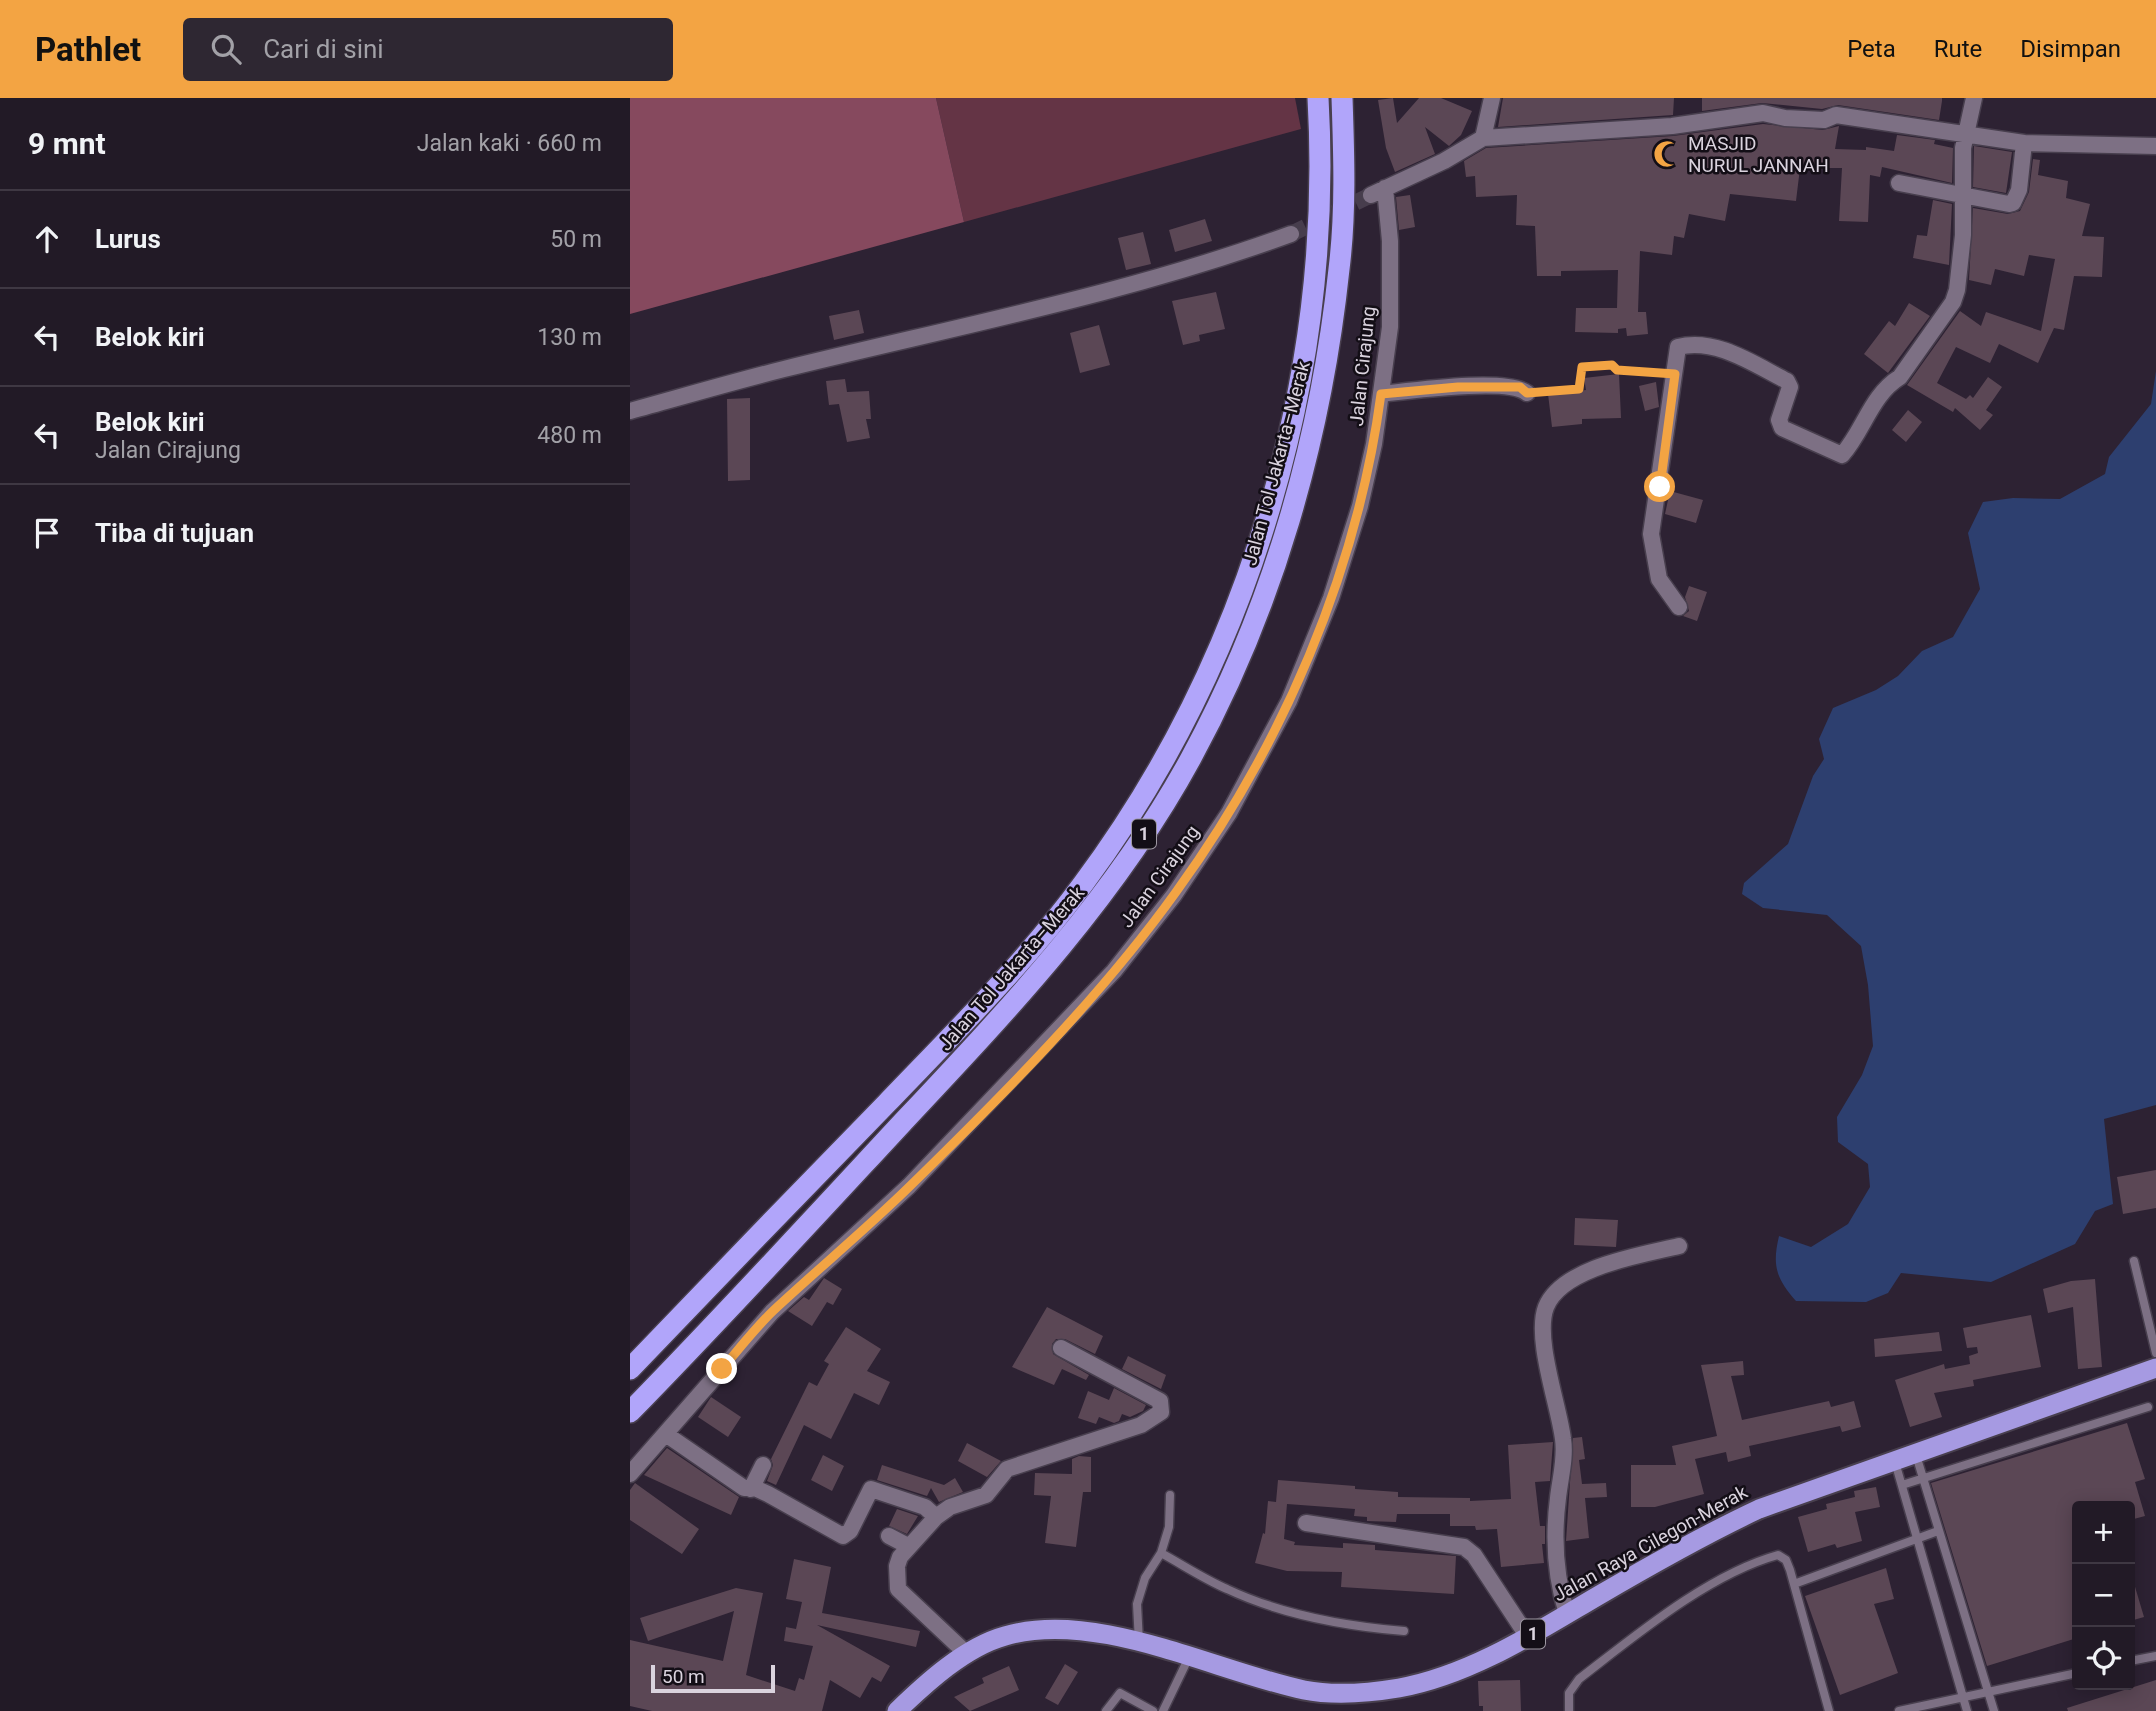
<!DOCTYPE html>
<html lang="id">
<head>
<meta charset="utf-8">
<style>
	body { margin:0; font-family:Roboto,sans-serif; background:#2e2732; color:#f1f3f6 }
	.controls { position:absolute; right:21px; bottom:21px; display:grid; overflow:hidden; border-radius:7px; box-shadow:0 4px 18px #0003 }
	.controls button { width:63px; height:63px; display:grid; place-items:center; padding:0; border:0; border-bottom:2px solid #3f3843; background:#221a26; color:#f1f3f6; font:35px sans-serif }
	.scale { position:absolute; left:21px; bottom:18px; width:124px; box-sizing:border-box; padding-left:7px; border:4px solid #dad3de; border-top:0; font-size:19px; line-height:24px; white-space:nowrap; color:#dad3de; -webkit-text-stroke:5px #130e16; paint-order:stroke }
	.stop { position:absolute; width:21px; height:21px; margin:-16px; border:5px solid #f3a443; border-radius:50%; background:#fff }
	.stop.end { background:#f3a443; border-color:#fff; box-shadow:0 2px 7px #0008 }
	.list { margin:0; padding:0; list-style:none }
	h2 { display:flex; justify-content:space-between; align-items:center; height:91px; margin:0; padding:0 28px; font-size:30px }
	h2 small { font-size:23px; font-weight:400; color:#a2a1a7 }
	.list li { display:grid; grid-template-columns:46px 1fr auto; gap:21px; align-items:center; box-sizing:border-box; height:98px; padding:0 28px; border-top:2px solid #3f3843 }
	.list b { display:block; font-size:26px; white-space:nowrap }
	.list p { margin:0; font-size:23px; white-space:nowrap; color:#a2a1a7 }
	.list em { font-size:23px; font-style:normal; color:#a2a1a7 }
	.icon { flex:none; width:38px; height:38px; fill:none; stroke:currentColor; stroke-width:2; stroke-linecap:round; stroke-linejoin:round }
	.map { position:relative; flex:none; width:1526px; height:1613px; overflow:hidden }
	header { display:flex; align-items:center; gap:42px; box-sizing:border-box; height:98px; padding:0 35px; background:#f3a443; color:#111 }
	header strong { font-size:33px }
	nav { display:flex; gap:38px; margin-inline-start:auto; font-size:24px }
	.search { width:490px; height:63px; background:#2e2732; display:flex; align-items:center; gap:18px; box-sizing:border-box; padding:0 24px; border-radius:7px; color:#a2a1a7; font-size:26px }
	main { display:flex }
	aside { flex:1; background:#221a26 }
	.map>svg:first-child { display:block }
</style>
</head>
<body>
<header>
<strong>Pathlet</strong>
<div class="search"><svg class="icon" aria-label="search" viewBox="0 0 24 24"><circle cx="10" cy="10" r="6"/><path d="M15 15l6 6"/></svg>Cari di sini</div>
<nav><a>Peta</a><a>Rute</a><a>Disimpan</a></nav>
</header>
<main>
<aside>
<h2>9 mnt<small>Jalan kaki · 660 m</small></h2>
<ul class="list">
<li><svg class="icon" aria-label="ahead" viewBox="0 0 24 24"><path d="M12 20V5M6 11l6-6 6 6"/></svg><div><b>Lurus</b></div><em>50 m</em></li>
<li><svg class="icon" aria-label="left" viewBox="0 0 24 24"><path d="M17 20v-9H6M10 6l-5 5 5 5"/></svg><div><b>Belok kiri</b></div><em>130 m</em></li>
<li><svg class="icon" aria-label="left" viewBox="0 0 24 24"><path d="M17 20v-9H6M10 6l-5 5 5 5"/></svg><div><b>Belok kiri</b><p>Jalan Cirajung</p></div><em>480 m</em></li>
<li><svg class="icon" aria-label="arrive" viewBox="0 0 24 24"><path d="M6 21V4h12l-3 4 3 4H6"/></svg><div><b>Tiba di tujuan</b></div></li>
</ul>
</aside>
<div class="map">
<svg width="1526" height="1613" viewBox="0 0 1526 1613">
	<rect width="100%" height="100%" fill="#2d2233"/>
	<path fill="#643445" d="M306,0H665L671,31L334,124Z"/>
	<path fill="#86495e" d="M0,0H306L334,124L0,216Z"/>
	<path fill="#2d3f6f" d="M1526,273V1007L1474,1021L1483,1106L1465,1113L1445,1146L1361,1184L1271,1175L1258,1195L1236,1204L1166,1203C1146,1180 1142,1168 1149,1138L1181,1149L1218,1126L1240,1089L1238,1066L1208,1044L1207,1019L1232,977L1243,948L1238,887L1231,848L1197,817L1133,810L1112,796L1114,785L1158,746L1183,678L1194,661L1189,641L1203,610L1246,592L1268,578L1292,553L1323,539L1350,491L1338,435L1353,404L1383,400L1430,401L1475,376L1479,359L1521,306Z"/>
	<path fill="#5b4755" d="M763,0L767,25L789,0H811L842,13L831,37L819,48L795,29L805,56L765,74L756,50L748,2Z
		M873,0H1044L1043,17L868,29Z
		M1072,0H1312V3L1309,22L1208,7L1192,11L1132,5L1072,13Z
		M1133,26L1193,32L1209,28L1205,51L1236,52V49L1264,53L1267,37L1305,42L1304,46L1323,50L1322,85L1252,69L1250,79L1240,77L1238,124L1209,123L1212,70H1170L1166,103L1100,96L1095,123L1059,116L1054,140L1044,138L1042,157L1010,153L1008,214H1016L1018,236L997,238L996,230L988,231V235L945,234L946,210H987L988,172L931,173V178H907L905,128L886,127L887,97L846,99L845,78L836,79L834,63L856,50L1043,38Z
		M1344,48L1382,54L1376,95L1343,89Z
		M1403,61L1410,62L1408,77L1438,83L1436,100L1460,106L1452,138L1474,139L1472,179L1444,178L1434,232L1424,230L1408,265L1369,246L1360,265L1326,249L1307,285L1336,301L1340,297L1343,300L1358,279L1372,289L1356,312L1363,317L1350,332L1325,310L1323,314L1277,287L1330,213L1351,228L1356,214L1411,233L1425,161L1399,157L1394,178L1365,171L1361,187L1339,182L1343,110L1378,116L1390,113L1399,94Z
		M780,97L785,129L769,132L766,99Z
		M1303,102L1322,106L1319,167L1283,160L1287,137L1297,138Z
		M575,121L582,143L545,154L539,132Z
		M513,134L521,166L496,172L488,140Z
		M586,194L595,231L569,237L570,243L553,247L542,203Z
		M1279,205L1300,218L1258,275L1234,256L1259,223L1265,228Z
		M229,212L234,235L204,242L199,218Z
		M469,227L480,267L450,275L440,235Z
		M989,276L991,320L952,321V326L922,329L918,296L956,292L954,280Z
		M215,281L217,294L239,293L241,321H236L240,340L217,344L209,306L199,307L196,283Z
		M1026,284L1029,309L1015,313L1009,288Z
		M120,300V382L98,383L97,301Z
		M1278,312L1292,324L1276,344L1262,332Z
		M1040,393L1073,402L1066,425L1035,416Z
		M1059,488L1077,494L1067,523L1053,518L1059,513L1055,499Z
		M1526,1072V1110L1493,1116L1487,1079Z
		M945,1120L988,1122L986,1149L944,1147Z
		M194,1180L212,1191L203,1207L197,1204L182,1228L158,1213L174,1199L179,1202Z
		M1465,1181L1472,1269L1448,1271L1443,1209L1418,1215L1413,1191L1441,1183Z
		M417,1209L473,1238L465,1256L435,1241H426L422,1246L423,1256L459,1277L456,1282L432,1271L424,1287L382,1269Z
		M1401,1217L1411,1269L1343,1282L1344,1288L1304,1295L1312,1319L1280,1329L1265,1282L1314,1266L1315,1271L1340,1266L1339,1258L1348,1255L1347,1249L1337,1250L1333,1230Z
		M216,1229L251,1251L237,1273L260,1284L249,1307L224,1295L201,1341L174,1327L146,1387L137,1383L143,1367L141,1361L179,1284L187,1288L199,1266L194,1263Z
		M1309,1234L1312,1253L1245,1259L1244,1241Z
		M498,1258L536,1277L531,1291L492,1271Z
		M1113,1263L1114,1277L1101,1278L1112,1322L1199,1303L1201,1309L1224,1303L1231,1329L1212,1334L1210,1328L1119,1348L1121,1358L1098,1364L1096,1354L1065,1361L1074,1396L1025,1409H1001V1367H1046L1042,1348L1087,1338L1071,1267Z
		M484,1290L516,1307L513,1313L500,1319L492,1316L489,1323L484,1325L469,1319L466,1326L448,1320L458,1293L479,1302Z
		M81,1299L111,1319L98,1339L68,1319Z
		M1497,1325L1515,1381L1505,1384L1515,1418L1500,1422V1408H1447V1540L1357,1568L1301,1385Z
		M952,1339L955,1361L949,1362L952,1386L976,1385L977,1399L955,1400L959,1440L936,1443L943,1340Z
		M923,1344L920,1383L905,1384L910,1428H915V1446H912L914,1465L871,1469L867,1431L846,1432L845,1428H820V1416H767L766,1424L737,1423V1419L724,1418L725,1411L657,1406L654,1441L665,1444L664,1447L713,1450V1445L745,1447V1452L826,1458L824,1496L711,1489L712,1474L657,1473L625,1465L633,1435L635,1436L638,1403L646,1404L648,1382L725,1388V1391L768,1394V1399L840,1400V1403L881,1401L878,1347Z
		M337,1345L371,1363L357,1379L328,1363Z
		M37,1350L109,1399L101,1417L14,1377Z
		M193,1357L214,1368L202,1393L181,1382Z
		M449,1358L461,1359V1394H453L446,1449L415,1445L421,1398L404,1397L405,1375L442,1376V1361Z
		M252,1367L314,1387L325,1380L333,1394L309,1404L301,1390L297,1398L247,1382Z
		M5,1385L69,1431L52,1456L0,1422V1392Z
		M1246,1389L1250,1409L1225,1414L1232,1443L1207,1450L1205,1446L1178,1454L1168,1419L1197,1411L1196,1406L1225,1399L1224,1393Z
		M267,1411L288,1418L277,1436L259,1428Z
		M164,1461L201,1469L192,1515L290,1533L286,1549L187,1527L260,1568L251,1584L242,1579L230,1600L200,1582L192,1613H22L0,1608V1542L93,1563L104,1513L18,1543L10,1520L106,1490L133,1495L116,1577L165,1593L169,1580L174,1582L183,1548L154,1543L156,1529L166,1531L172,1504L156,1501Z
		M1256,1470L1264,1501L1244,1506L1268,1575L1210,1597L1175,1498Z
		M1500,1482H1503L1514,1519L1500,1523Z
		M435,1566L448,1574L428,1607L415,1600Z
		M379,1568L389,1592L340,1613L324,1599L354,1585L352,1580Z
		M890,1582L891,1613H853V1608H849L848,1583Z
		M1526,1582V1613H1438L1437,1610Z"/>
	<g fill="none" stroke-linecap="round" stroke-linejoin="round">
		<path stroke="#473d4d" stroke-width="16" stroke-dasharray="16 8" stroke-linecap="butt" d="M661,136L741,97"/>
		<defs>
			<path id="service" d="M1504,1163L1526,1255
				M1286,1357L1364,1613
				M1265,1364L1337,1613
				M1272,1387L1518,1309
				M531,1455C553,1467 574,1481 597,1491C652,1517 714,1528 774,1533
				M1164,1486L1308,1433
				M509,1544L507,1506L515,1480L531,1455L539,1429L540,1397
				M1500,1563L1526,1558
				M476,1613L490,1595L523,1613
				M533,1613L559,1559
				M939,1613V1595L949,1581C1006,1537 1079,1476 1148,1457L1156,1462L1160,1472L1199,1613
				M1269,1613L1447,1575"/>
			<path id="minor" d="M853,40L862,0
				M1269,85L1379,106L1383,105L1389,92L1394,45L1526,48
				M741,97L814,63L853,40L1042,28L1133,15L1155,20L1194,22L1206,17L1394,45
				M751,296C780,293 877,279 897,295
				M0,313C51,299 102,284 154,271C324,229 497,196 661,136
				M1049,509L1029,481L1021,436L1048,249C1086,239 1125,267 1157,283L1160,289L1149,322L1152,330L1212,357C1234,332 1241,297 1270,279L1323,204L1327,192L1333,137V50L1344,0
				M37,1337L114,1390H125L138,1396L213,1438L220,1433L241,1391L295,1409L306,1419
				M0,1376L142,1214L279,1088L484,873L544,797L599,715L659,603L701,500L730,408L744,346L760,229V143L755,90
				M121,1391L133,1367
				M676,1425L834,1449L844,1457L898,1539
				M259,1438L278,1448
				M937,1516C925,1478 923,1439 928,1400C930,1381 936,1360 933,1341C929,1308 904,1240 916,1209C932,1169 1012,1157 1049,1148
				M337,1556L268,1491L267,1468L270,1459L306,1419L320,1409L356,1397L377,1371L511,1327L531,1314L530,1303L431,1250"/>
			<path id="trunk" d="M267,1613C296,1585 335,1549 375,1538C466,1511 584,1573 674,1592C704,1598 739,1595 769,1590C840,1577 905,1535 966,1499C1019,1468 1073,1437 1129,1411L1526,1270"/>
			<path id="motorway" d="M0,1271C85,1182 171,1093 257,1005C325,934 395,865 453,786C619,563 704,277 688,0
				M0,1314C92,1220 182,1122 272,1025C379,911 486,798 561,660C643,510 691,341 709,171C716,115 714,57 712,0"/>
		</defs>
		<use href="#service" stroke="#483f4e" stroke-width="11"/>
		<use href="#minor" stroke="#483f4e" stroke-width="19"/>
		<use href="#trunk" stroke="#483f4e" stroke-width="23"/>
		<use href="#motorway" stroke="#483f4e" stroke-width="24"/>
		<path stroke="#776e7c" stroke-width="2.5" stroke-dasharray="3.5 5" stroke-linecap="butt" d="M911,294L949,291L952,269L982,267L987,272L1027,274"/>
		<use href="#service" stroke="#7d7084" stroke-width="8"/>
		<use href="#minor" stroke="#7d7084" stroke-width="16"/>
		<use href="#trunk" stroke="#a69ae2" stroke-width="19"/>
		<use href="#motorway" stroke="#b1a5fa" stroke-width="21"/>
	</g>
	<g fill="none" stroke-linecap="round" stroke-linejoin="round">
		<path stroke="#f3a443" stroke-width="9" d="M92,1271C109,1251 125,1230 144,1212C188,1171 235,1132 278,1090C371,999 470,900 546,794C652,648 727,475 751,296L828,289H890L897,295L949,291L952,269L982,267L987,272L1045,276L1030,389"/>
	</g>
	<defs>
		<symbol id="mosque-bare" viewBox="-9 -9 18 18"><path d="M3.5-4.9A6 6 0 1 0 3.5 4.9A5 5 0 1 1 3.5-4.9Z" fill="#f3a443" stroke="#130e16" stroke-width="2.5" paint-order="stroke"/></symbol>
	</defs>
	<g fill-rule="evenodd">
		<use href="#mosque-bare" x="1018" y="37" width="38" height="38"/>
	</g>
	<g text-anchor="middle" stroke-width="5" stroke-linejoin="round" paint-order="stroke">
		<g fill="#130e16" stroke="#9e98a2" stroke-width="2">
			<rect x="502" y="721.5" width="24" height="29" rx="5"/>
			<rect x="891" y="1521.5" width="24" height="29" rx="5"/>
		</g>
		<g font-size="18" font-weight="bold" fill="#dad3de">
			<text x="514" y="742">1</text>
			<text x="903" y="1542">1</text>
		</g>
		<g font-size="19" fill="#dad3de" stroke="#130e16" text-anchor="start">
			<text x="1058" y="52">MASJID<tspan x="1058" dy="22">NURUL JANNAH</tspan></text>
		</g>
		<g font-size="19" fill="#dad3de" stroke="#130e16">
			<text transform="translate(732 268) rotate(-84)" y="7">Jalan Cirajung</text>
			<text transform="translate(646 365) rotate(-75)" y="7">Jalan Tol Jakarta–Merak</text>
			<text transform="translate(529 778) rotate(-54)" y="7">Jalan Cirajung</text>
			<text transform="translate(381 870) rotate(-49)" y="7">Jalan Tol Jakarta–Merak</text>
			<text transform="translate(1020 1445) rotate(-29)" y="7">Jalan Raya Cilegon-Merak</text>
		</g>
	</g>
</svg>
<div class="controls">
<button>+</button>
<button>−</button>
<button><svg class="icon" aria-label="locate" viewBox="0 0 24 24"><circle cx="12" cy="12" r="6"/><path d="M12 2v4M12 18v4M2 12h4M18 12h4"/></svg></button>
</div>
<div class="scale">50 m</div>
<div class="stop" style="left:1030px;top:389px"></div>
<div class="stop end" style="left:92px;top:1271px"></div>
</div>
</main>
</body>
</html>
